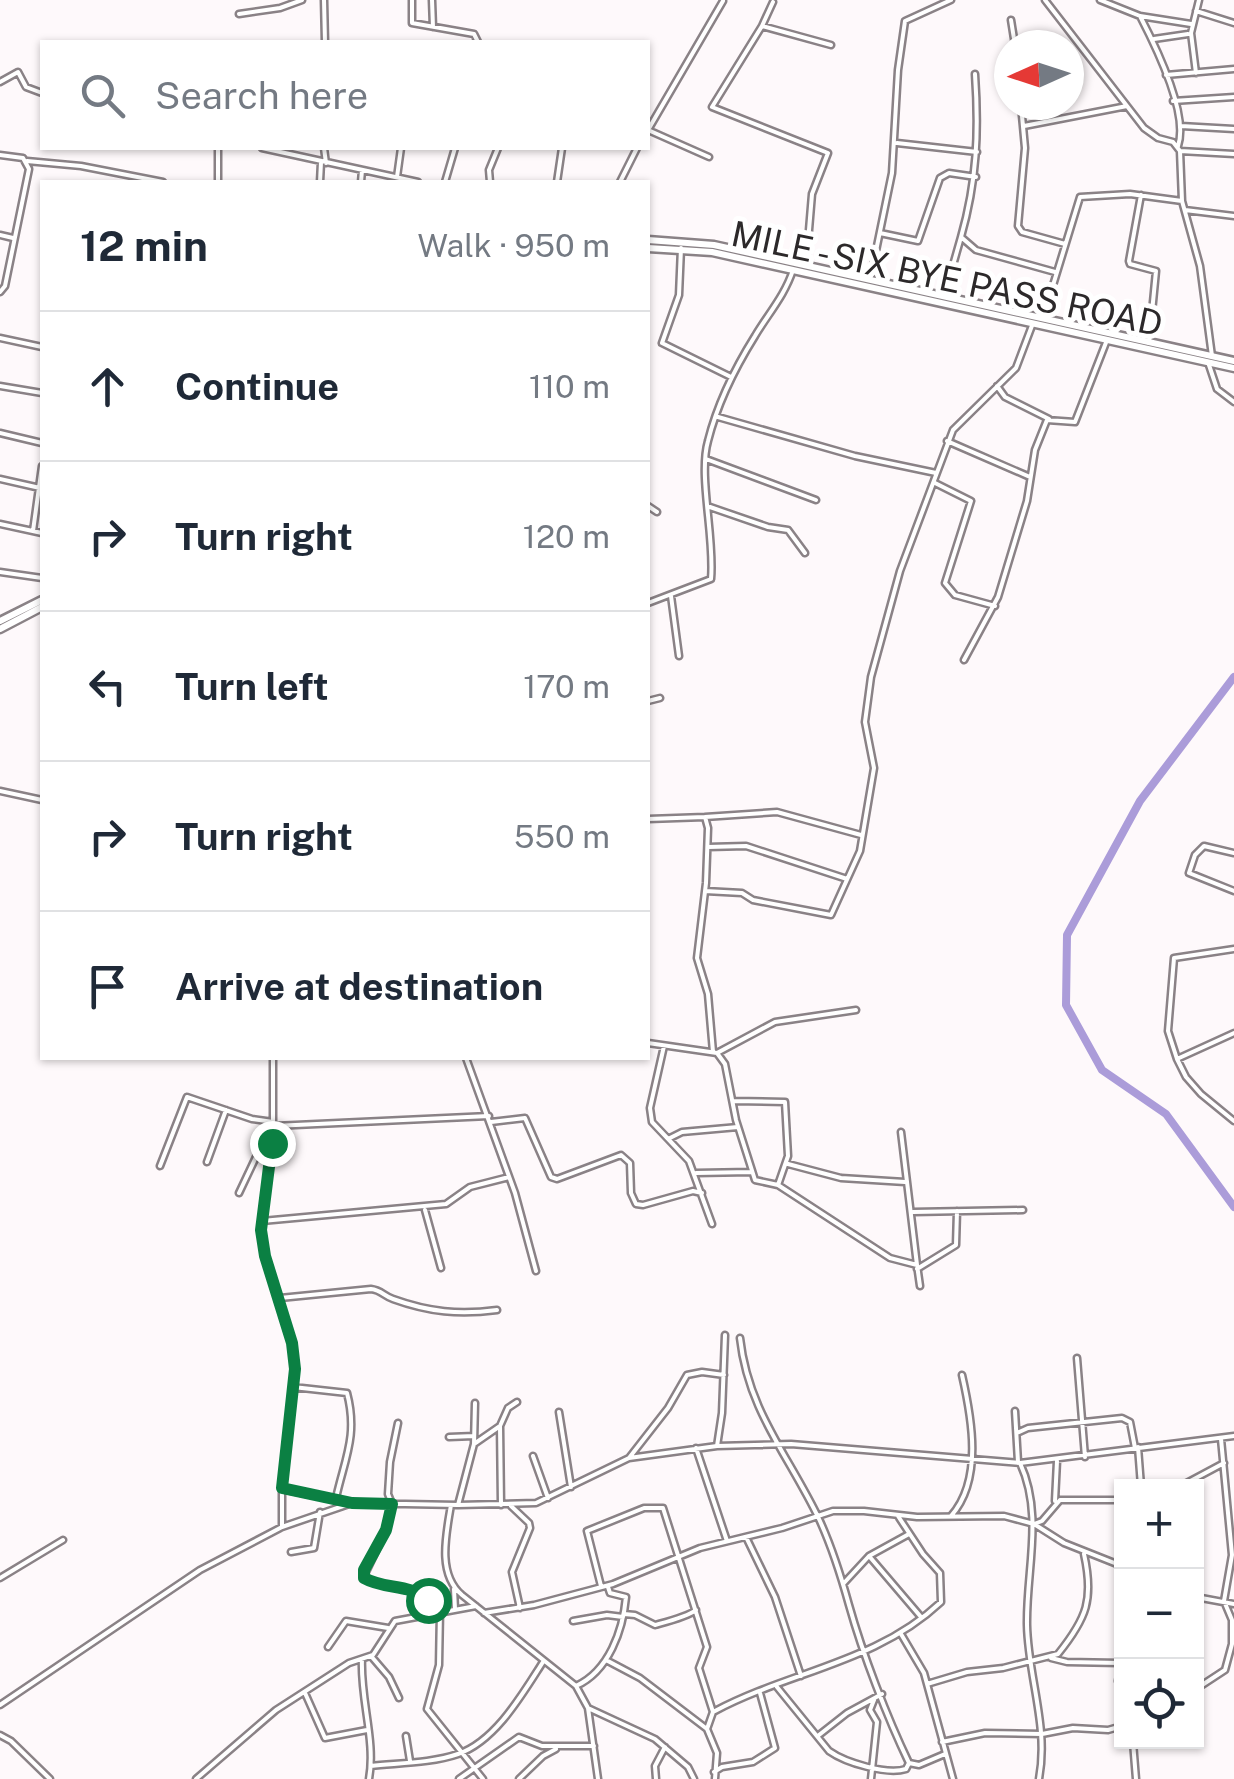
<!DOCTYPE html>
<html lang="en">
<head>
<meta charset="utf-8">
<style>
	body { margin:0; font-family:"Public Sans",sans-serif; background:#f2f2f3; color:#1f2937 }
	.controls { position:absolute; right:30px; bottom:30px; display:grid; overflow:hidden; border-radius:0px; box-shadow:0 2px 8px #0004 }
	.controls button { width:90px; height:90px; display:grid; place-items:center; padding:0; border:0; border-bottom:2px solid #e0e1e3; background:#fff; color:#1f2937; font:50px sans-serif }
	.compass { position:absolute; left:994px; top:30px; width:90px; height:90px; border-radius:50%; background:#fff; box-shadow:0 2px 8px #0004; rotate:267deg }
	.stop { position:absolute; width:30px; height:30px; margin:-22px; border:8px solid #0b8043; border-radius:50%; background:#fff }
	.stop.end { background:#0b8043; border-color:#fff; box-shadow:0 2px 10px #0008 }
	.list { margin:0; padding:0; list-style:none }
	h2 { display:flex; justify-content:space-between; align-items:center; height:130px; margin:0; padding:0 40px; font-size:42px }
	h2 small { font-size:32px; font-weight:400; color:#747a83 }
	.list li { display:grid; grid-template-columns:65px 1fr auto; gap:30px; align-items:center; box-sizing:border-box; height:150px; padding:0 40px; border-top:2px solid #e0e1e3 }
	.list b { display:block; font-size:38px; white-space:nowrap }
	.list em { font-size:32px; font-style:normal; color:#747a83 }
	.icon { flex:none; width:55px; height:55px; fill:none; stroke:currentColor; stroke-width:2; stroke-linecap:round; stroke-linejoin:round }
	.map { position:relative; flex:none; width:1234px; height:1779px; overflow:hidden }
	.search { position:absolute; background:#fff; box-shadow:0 2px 8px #0004; left:40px; top:40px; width:610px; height:110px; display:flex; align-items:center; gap:25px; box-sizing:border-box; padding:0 35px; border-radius:0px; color:#747a83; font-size:38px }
	.panel { position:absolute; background:#fff; box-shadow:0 2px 8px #0004; left:40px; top:180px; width:610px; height:880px; border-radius:0px }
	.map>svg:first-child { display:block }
</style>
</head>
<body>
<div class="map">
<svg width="1234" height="1779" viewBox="0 0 1234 1779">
	<rect width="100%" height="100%" fill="#fef9fb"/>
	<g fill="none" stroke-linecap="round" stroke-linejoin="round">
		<path stroke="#ab9cd9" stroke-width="8" d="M1234,677L1140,801L1067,935L1066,1005L1102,1070L1166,1114L1234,1207"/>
		<defs>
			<path id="street" d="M324,0L325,42
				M412,0V23L474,34L478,42
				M432,0L433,27
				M1045,0L1144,128L1158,138L1173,142L1180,151L1182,201L1200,266L1212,356
				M1100,0L1140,16L1191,24
				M773,2L762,26L712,107L828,153L812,194L806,266
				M1196,11L1234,23
				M239,14L280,8L302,0
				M1140,16C1155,45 1189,114 1178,146
				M1011,20L1015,45
				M762,26L831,45
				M1154,39L1188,34
				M1196,73L1191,33L1199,0
				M1166,75L1234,69
				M0,82L18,72L26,87L42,93
				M1173,101L1234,97
				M1021,105L1025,148L1018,226L1022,232L1065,244
				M1024,126L1127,106
				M1181,126L1234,129
				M897,143L977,152
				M218,148V182
				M262,148L418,182
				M324,148L326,163
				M1180,151L1234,154
				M0,155L23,158L29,169L5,286L0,292
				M709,157L648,130L723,1
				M27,161L81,166L163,182
				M397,177L401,148
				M320,182L321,162
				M361,182L362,170
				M445,182L455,148
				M490,182L489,170L498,148
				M557,182L562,148
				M620,182L637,148
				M1141,195L1129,261L1130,264L1156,271L1149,343
				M1185,210L1234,216
				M880,233L918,241L940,178L949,173L976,177
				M0,235L13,238
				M961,237C977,181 979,131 975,74
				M681,248L679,295L662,343L731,377
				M870,280L892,173L898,70L905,21L951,0
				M944,297L961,237L976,250L1055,272
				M1043,318L1080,197L1130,194L1182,201
				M0,338L42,347
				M1208,362L1217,389L1234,402
				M0,386L42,393
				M997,386L1005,397L1049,419
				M718,417L855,456L936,473
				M0,433L42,443
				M947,441L1030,477
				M706,459L816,500
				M0,479L40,488
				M935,483L971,501L945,583L955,595L995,606
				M648,506L657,512
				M710,507L768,527L788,530L805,553
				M0,524L42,533
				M33,531L42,466
				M0,572L42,578
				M671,596L679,656
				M648,603L711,579C715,538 698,476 708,441C717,405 735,368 755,336C768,314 785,295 793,270
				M964,660L998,597L1027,501L1035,450L1047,420L1075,422L1107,340
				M648,701L660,698
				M0,791L42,800
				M705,817L777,812L861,835
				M648,819L705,817L708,828L706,883L697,958L708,994L713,1052
				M708,847L746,846L847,879
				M1234,853L1204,846L1195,855L1189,873L1234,891
				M705,891L742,893L753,900L831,915L860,851L874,768L865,722L871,677L900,571L953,430L1016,368L1033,323
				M1234,949L1174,958L1168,1031L1177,1059L1186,1077L1201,1094L1234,1121
				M648,1043L717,1053L725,1064L736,1120L755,1180L778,1185L890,1258L917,1265L920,1286
				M664,1046L650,1108L652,1122L689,1161L712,1224
				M717,1053L775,1022L856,1010
				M273,1058V1126L261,1231L265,1256L292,1343L295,1369L282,1489L352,1503
				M466,1058L515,1193L536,1271
				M1177,1059L1234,1033
				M733,1101L785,1102L788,1156L778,1185
				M491,1122L525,1118L551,1177L557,1179L621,1155L630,1163L631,1193L636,1204L643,1205L693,1191L702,1193
				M274,1126L489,1116
				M901,1132L917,1265
				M670,1138L682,1132L738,1127
				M207,1162L226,1110
				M788,1164L841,1178L905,1182
				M160,1166L187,1097L252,1119L273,1122
				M696,1173L751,1172
				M239,1193L256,1157L270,1143
				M425,1210L441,1268
				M913,1212L1023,1210
				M262,1221L446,1204L470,1187L509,1177
				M917,1269L956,1245L957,1211
				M280,1298L371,1289C381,1290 384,1296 393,1299C429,1312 459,1315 497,1310
				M740,1338C748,1411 789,1456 819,1519C832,1547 841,1576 849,1605C863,1655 887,1717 909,1763
				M1077,1358L1085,1457
				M293,1387L347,1393C358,1435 345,1458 336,1498
				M1015,1411L1018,1462
				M559,1412L571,1487
				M398,1423L390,1462L388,1494L392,1504L386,1530L364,1576C377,1588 405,1586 426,1597V1613
				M500,1426L501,1505
				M1017,1433L1028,1428L1122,1418L1130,1422L1135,1448
				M449,1437L474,1436
				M474,1444L500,1426L508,1408L517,1402
				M717,1446L722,1413L725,1335
				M1138,1447L1141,1486
				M696,1448L727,1541
				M533,1456L548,1498
				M629,1458L668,1408L687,1375L702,1372L724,1375
				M1020,1463C1044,1515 1026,1570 1027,1625C1028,1677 1049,1727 1039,1779
				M1181,1486L1224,1463
				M282,1489V1527
				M1055,1501L1057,1461
				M451,1505C446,1535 437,1574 462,1595L576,1686L588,1708L598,1779
				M458,1505L474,1444L475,1403
				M511,1506L529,1523L530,1528L512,1572L520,1608
				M951,1516C983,1480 972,1419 962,1375
				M1034,1524L1042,1521L1060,1500H1122
				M746,1537L775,1597L801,1676
				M291,1552L314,1548L320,1512
				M869,1556L921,1617
				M0,1578L63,1540
				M844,1583L869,1556L909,1534
				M601,1586L587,1531L644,1508H663L707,1647L699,1668L713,1712L707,1729L717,1753L715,1779
				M454,1589L455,1609
				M1196,1597L1234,1604
				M440,1611L439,1665L427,1709L483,1779
				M484,1613L534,1605L613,1584L700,1548L782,1528L833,1511H864L917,1517L1004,1516L1034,1524L1064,1543L1122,1566
				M624,1614L635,1615L655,1625C666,1622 687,1617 696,1610
				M573,1621L607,1615L623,1617
				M901,1634L924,1673L953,1779
				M328,1647L346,1621L388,1628
				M371,1656L389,1677L399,1698
				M1122,1656L1118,1681L1122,1693
				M1051,1658L1067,1662L1120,1663
				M362,1659C360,1699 376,1741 369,1779
				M606,1660L640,1678L707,1729
				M927,1684L967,1672L1003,1668L1058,1654C1087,1618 1094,1599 1084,1554
				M576,1686C609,1671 623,1630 626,1597L610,1593L608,1587
				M777,1687L829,1751C846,1763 887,1775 906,1769L909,1763L919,1765L945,1754
				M1196,1689L1225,1670L1232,1644V1620L1224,1601L1232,1555L1221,1439
				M305,1693L325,1738L367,1730
				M0,1705L200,1570L282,1527L352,1503L458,1505L536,1503L629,1458L717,1446L791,1444L1020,1463L1234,1436
				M588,1708L655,1739L688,1767L694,1779
				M715,1711C790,1671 876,1663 941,1602L940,1573L923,1554L898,1516
				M0,1735L11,1741L50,1779
				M819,1735L847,1713L882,1694
				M406,1736L410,1761
				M942,1742L985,1733L1042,1734L1073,1728L1108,1730L1122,1726
				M1133,1742L1136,1779
				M371,1766C399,1763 432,1763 458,1754C496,1741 523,1693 543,1662
				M714,1772L722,1767L753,1762L775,1748L760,1693
				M196,1779L276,1710L349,1663L373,1655L395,1621L476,1606
				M459,1779L519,1737L542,1746H594
				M519,1779L543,1756L556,1749
				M656,1779L655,1766L665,1747
				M871,1779L877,1722L870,1710L874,1700"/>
			<path id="secondary" d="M648,240L714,245L1234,361
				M648,248L712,252L1234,368
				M0,621L42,600
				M0,629L42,607"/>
		</defs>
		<use href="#street" stroke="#8a8286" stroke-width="9"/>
		<use href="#secondary" stroke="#8a8286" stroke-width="11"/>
		<use href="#street" stroke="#fff" stroke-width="4"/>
		<use href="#secondary" stroke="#fff" stroke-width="6"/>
	</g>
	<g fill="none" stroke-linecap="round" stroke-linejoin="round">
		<path stroke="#0b8043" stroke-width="12" d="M272,1143L261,1230L265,1256L292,1343L295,1369L282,1488L352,1503L392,1504L386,1530L364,1570V1578C385,1590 409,1583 428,1600"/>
	</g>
	<g text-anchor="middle" stroke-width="10" stroke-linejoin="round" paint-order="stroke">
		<g font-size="35" fill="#2c292a" stroke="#fff">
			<text transform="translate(947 279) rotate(12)" y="12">MILE - SIX BYE PASS ROAD</text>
		</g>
	</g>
</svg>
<div class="controls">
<button>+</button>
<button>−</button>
<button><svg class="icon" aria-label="locate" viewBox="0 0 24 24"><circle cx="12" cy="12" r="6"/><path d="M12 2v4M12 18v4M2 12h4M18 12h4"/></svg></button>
</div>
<svg class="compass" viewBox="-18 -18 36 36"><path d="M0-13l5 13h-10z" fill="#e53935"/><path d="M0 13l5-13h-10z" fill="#747a83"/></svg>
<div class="stop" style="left:428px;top:1600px"></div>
<div class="stop end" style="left:272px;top:1143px"></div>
<div class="search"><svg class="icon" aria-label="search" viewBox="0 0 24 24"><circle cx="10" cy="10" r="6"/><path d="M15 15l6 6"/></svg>Search here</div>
<section class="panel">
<h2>12 min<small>Walk · 950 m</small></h2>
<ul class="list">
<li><svg class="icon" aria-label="ahead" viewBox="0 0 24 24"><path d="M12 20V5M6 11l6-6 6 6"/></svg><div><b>Continue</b></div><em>110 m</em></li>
<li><svg class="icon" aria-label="right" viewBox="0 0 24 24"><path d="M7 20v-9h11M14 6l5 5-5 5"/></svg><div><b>Turn right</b></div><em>120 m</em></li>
<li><svg class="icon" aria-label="left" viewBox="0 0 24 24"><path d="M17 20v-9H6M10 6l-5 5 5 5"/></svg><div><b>Turn left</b></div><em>170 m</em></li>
<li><svg class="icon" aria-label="right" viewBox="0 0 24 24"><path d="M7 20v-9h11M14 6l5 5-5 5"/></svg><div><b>Turn right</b></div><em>550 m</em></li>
<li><svg class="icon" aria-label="arrive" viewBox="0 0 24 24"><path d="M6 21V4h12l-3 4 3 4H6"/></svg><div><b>Arrive at destination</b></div></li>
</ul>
</section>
</div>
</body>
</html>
